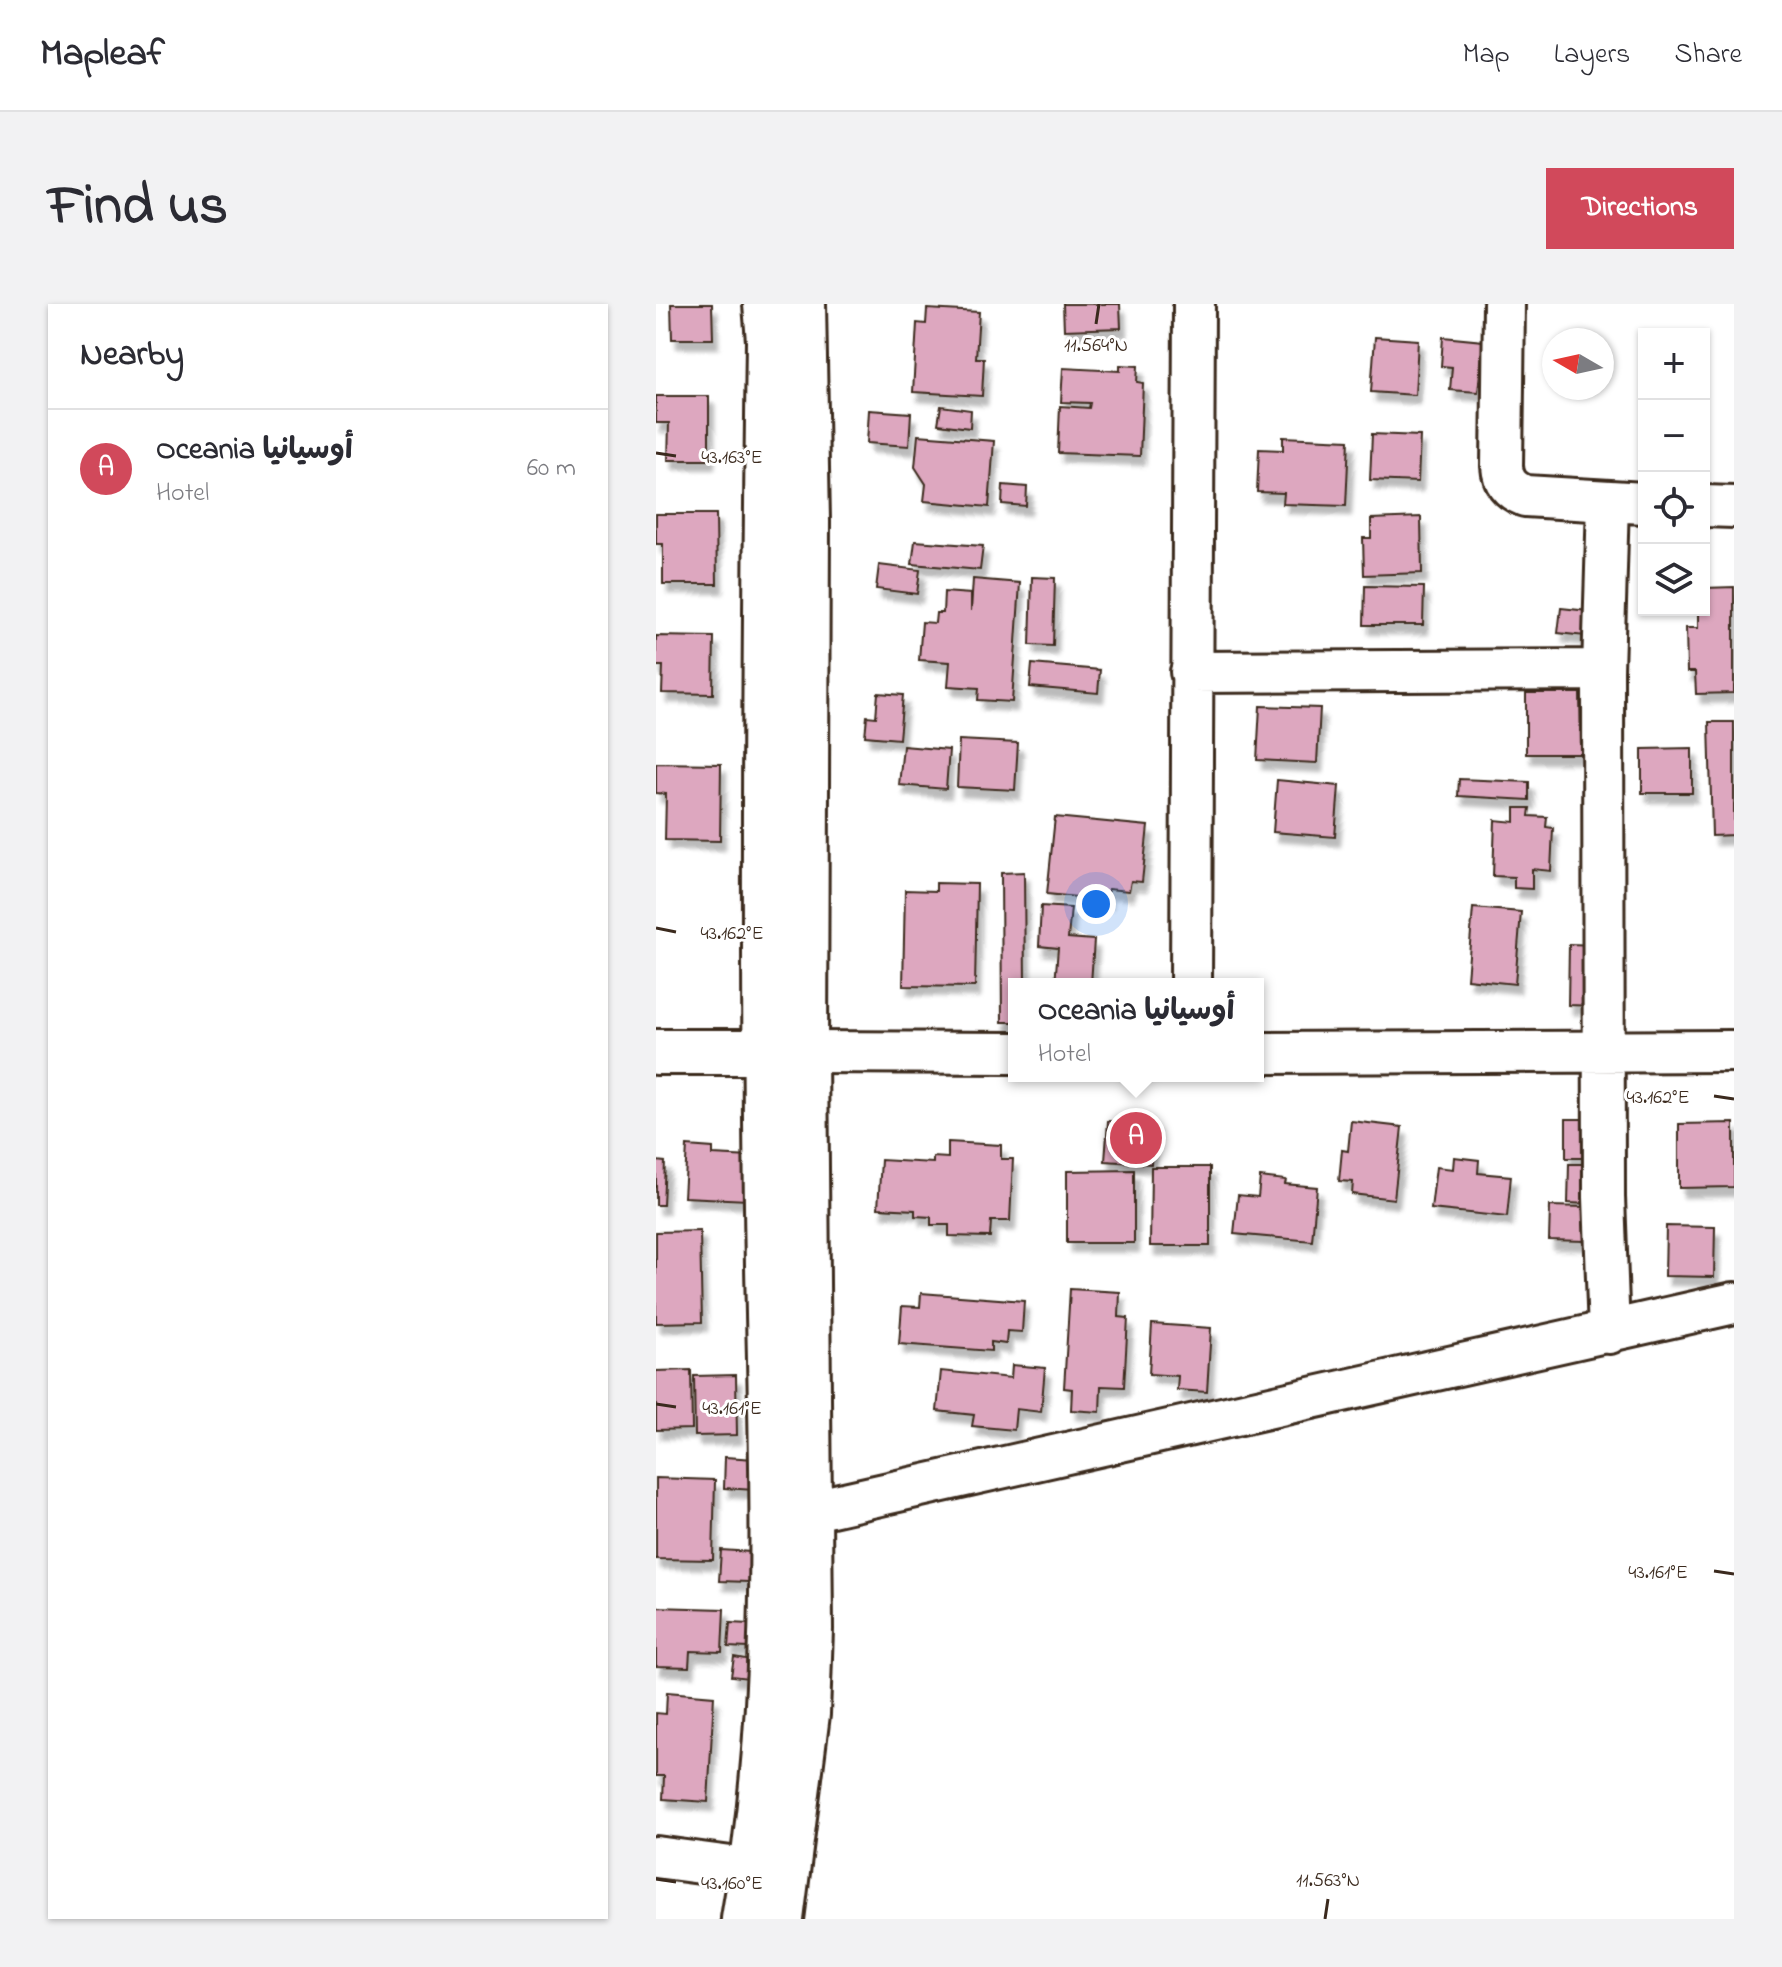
<!DOCTYPE html>
<html lang="en">
<head>
<meta charset="utf-8">
<style>
	body { margin:0; font-family:"Indie Flower","Playpen Sans Arabic",sans-serif; background:#f2f2f3; color:#2b2b33 }
	.controls { position:absolute; right:24px; top:24px; display:grid; overflow:hidden; border-radius:0px; box-shadow:0 2px 6px #0004 }
	.controls button { width:72px; height:72px; display:grid; place-items:center; padding:0; border:0; border-bottom:2px solid #e1e1e2; background:#fff; color:#2b2b33; font:40px sans-serif }
	.compass { position:absolute; left:886px; top:24px; width:72px; height:72px; border-radius:50%; background:#fff; box-shadow:0 2px 6px #0004; rotate:279deg }
	.you { position:absolute; left:440px; top:600px; width:28px; height:28px; margin:-20px; border:6px solid #fff; border-radius:50%; background:#1a73e8; box-shadow:0 0 0 12px #1a73e833 }
	.badge { display:grid; place-items:center; width:52px; height:52px; border-radius:50%; background:#d1495b; color:#fff; font-size:26px; font-weight:700 }
	.pin { position:absolute; translate:-50% -50%; border:4px solid #fff; box-shadow:0 2px 8px #0006 }
	.popup { position:absolute; left:352px; top:674px; width:256px; height:104px; box-sizing:border-box; display:grid; place-content:center; border-radius:0px; background:#fff; filter:drop-shadow(0 2px 6px #0005); font-size:26px; white-space:nowrap; color:#7c7c81 }
	.popup b { font-size:30px; color:#2b2b33 }
	.popup::after { content:''; position:absolute; left:50%; top:100%; margin-left:-16px; border:16px solid transparent; border-top-color:#fff }
	.list { margin:0; padding:0; list-style:none }
	h2 { display:flex; justify-content:space-between; align-items:center; height:104px; margin:0; padding:0 32px; font-size:34px }
	h2 small { font-size:26px; font-weight:400; color:#7c7c81 }
	.list li { display:grid; grid-template-columns:52px 1fr auto; gap:24px; align-items:center; box-sizing:border-box; height:120px; padding:0 32px; border-top:2px solid #e1e1e2 }
	.list b { display:block; font-size:30px; white-space:nowrap }
	.list p { margin:0; font-size:26px; white-space:nowrap; color:#7c7c81 }
	.list em { font-size:26px; font-style:normal; color:#7c7c81 }
	.icon { flex:none; width:44px; height:44px; fill:none; stroke:currentColor; stroke-width:2; stroke-linecap:round; stroke-linejoin:round }
	.map { position:relative; flex:none; width:1078px; height:1615px; overflow:hidden; border-radius:0px }
	header { display:flex; align-items:center; gap:48px; box-sizing:border-box; height:112px; padding:0 40px; background:#fff; border-bottom:2px solid #e1e1e2 }
	header strong { font-size:38px }
	nav { display:flex; gap:44px; margin-inline-start:auto; font-size:28px }
	.intro { display:flex; align-items:center; justify-content:space-between; box-sizing:border-box; height:192px; padding:0 48px }
	h1 { margin:0; font-size:56px }
	.button { padding:20px 36px; border-radius:0px; background:#d1495b; color:#fff; font-size:28px; font-weight:700 }
	main { display:flex; gap:48px; padding:0 48px }
	aside { flex:1; background:#fff; border-radius:0px; box-shadow:0 2px 6px #0004 }
	.map>svg:first-child { display:block }
</style>
</head>
<body>
<header>
<strong>Mapleaf</strong>
<nav><a>Map</a><a>Layers</a><a>Share</a></nav>
</header>
<div class="intro"><h1>Find us</h1><a class="button">Directions</a></div>
<main>
<aside>
<h2>Nearby<small></small></h2>
<ul class="list">
<li><span class="badge">A</span><div><b>Oceania أوسيانيا</b><p>Hotel</p></div><em>60 m</em></li>
</ul>
</aside>
<div class="map">
<svg width="1078" height="1615" viewBox="0 0 1078 1615">
	<defs>
		<filter id="shadow"><feDropShadow dx="5" dy="9" stdDeviation="2" flood-color="#0004"/></filter>
	</defs>
	<rect width="100%" height="100%" fill="#fff"/>
	<filter id="ink" filterUnits="userSpaceOnUse"><feTurbulence type="fractalNoise" baseFrequency=".0125" numOctaves="2"/><feDisplacementMap in="SourceGraphic" scale="16" xChannelSelector="R" yChannelSelector="G"/><feConvolveMatrix kernelMatrix="1 2 1 2 8 2 1 2 1" color-interpolation-filters="sRGB"/></filter>
	<g filter="url(#ink)">
		<path fill="#dda7bf" stroke="#3b2a1e" stroke-width="2" filter="url(#shadow)" d="M15,0H56L57,35H16Z
			M407,0H464L465,24L408,26Z
			M271,5L323,8L320,54H328L326,92L257,88L261,19L270,20Z
			M719,33L762,36L759,91L715,88Z
			M787,33L827,37L822,88L794,86L796,63L785,62Z
			M464,61L482,62L481,78L487,79L484,152L402,149L404,102L433,104L434,99L405,98L407,64L464,67Z
			M0,92H53V156H12L13,119H0Z
			M285,102L315,106L314,124L282,120Z
			M213,106L255,109L253,142L211,139Z
			M716,130L764,132L762,178L714,176Z
			M262,131L338,137L333,203L268,197L270,180L259,163Z
			M627,133L693,136L690,202L627,200L628,189L601,188L603,145L627,146Z
			M347,181L371,183L370,202L346,200Z
			M0,210H60L61,280H7V240H0Z
			M765,213L766,269L708,271L707,234H715V215Z
			M259,237L327,242L324,266L256,260Z
			M223,261L264,266L261,290L220,285Z
			M376,273L399,274L397,342L374,341Z
			M317,275L364,279L356,398L322,396L323,384L292,382L294,358L263,356L266,318L279,319L280,309H287L288,288L315,290V307Z
			M709,282L768,283L767,321H708Z
			M1078,283V389L1040,390L1039,368H1031L1030,324H1042V306H1048V284Z
			M905,304L932,307L929,332L902,329Z
			M0,332L58,333L57,390L6,389L7,362H0Z
			M376,360L444,366L442,389L374,383Z
			M222,389L247,391L243,435L209,432L211,412L220,413Z
			M870,389H924L925,450H870Z
			M604,402L664,404L661,459L601,456Z
			M1053,418H1078V531L1056,532Z
			M303,436L362,439L359,486L301,483Z
			M247,442L293,446L290,485L243,481Z
			M1036,444V489H986V445Z
			M0,459L65,460L64,537L9,536L10,490L0,489Z
			M803,475L873,478V496L802,492Z
			M621,476L683,482L679,533L617,528Z
			M859,504H874L873,512L891,513L890,523L897,524L895,567L876,565V585L858,584V573L837,572L839,516L859,518Z
			M399,513L492,522L486,578L475,577L473,587L452,585L451,596L391,590Z
			M368,568L369,680H358V718H346L345,569Z
			M280,579L321,580L319,683L247,682L249,586L280,587Z
			M385,602L415,604L412,634L438,636L435,680H399L402,644L383,642Z
			M817,604L865,608L859,680L811,675Z
			M913,640L942,641L941,702L912,701Z
			M910,815H932L931,854H910Z
			M452,817L498,820L495,860L449,857Z
			M695,817L746,823L738,895L696,890L697,878L683,877L686,846L692,847Z
			M1078,819V883L1023,884V820Z
			M292,838L345,841V855H357L354,917H335L334,933L293,932V921H275V913L259,912V906L222,904L225,856L277,859V853L292,854Z
			M31,842L57,844V851L95,853L92,896L28,893Z
			M798,853L823,856L822,869L855,872L851,913L775,905L780,863L797,865Z
			M0,857L9,858L7,901H0Z
			M913,860H935L934,900L912,899Z
			M495,863H554V942H494Z
			M478,866V939H411V867Z
			M604,873L630,876L629,880L661,883L656,937L578,930L582,891L602,893Z
			M894,902L930,903L929,937L893,936Z
			M1010,922L1059,923L1058,973L1009,972Z
			M44,927L46,1018L0,1019V928Z
			M414,985L464,988L463,1013L472,1014L468,1083L445,1082L444,1108L415,1106L416,1085L408,1084Z
			M265,989L368,997L366,1028L351,1027L350,1040L335,1038V1047L243,1040L246,1002L264,1003Z
			M496,1020L555,1024L551,1088L521,1086L522,1072L493,1070Z
			M356,1061L389,1064L385,1108L360,1105L358,1126L316,1122L318,1111L281,1107L285,1067L355,1074Z
			M35,1066L36,1125L0,1126V1067Z
			M80,1071L81,1131L39,1132L38,1072Z
			M69,1153L99,1155L98,1186L68,1184Z
			M0,1174L59,1176L57,1256L0,1255Z
			M65,1246L95,1248L93,1278L63,1277Z
			M0,1303L68,1305L66,1348L34,1347L33,1363L0,1362Z
			M74,1319L94,1320L92,1344L72,1343Z
			M78,1353L95,1356L92,1374L75,1372Z
			M11,1388L58,1392L52,1498L7,1495L8,1472H0V1409L10,1410Z"/>
		<g fill="none" stroke-linecap="round" stroke-linejoin="round">
			<defs>
				<path id="minor" d="M848,0L846,162C847,178 854,186 869,192L988,199
					M952,198L947,366L948,893L953,1029
					M1048,202L1078,203
					M535,368L947,366
					M535,680L538,0
					M149,748L358,749
					M602,749L1078,747
					M153,1207L1078,999
					M0,1553L127,1570"/>
				<path id="major" d="M0,748H138
					M88,1615C130,1379 114,1141 111,902C107,614 109,326 113,37L110,0
					M125,1615L151,1410L154,1325L149,748L151,218L147,0"/>
			</defs>
			<use href="#minor" stroke="#3b2a1e" stroke-width="46"/>
			<use href="#major" stroke="#3b2a1e" stroke-width="50"/>
			<use href="#minor" stroke="#fff" stroke-width="40"/>
			<use href="#major" stroke="#fff" stroke-width="44"/>
		</g>
	</g>
	<path fill="none" stroke="#3b2a1e" stroke-width="3" d="M440,20L443,0M0,149L20,152M0,624L20,628M1058,792L1078,795M0,1100L20,1103M1058,1267L1078,1270M0,1575L20,1578M669,1615L672,1595"/>
	<g font-size="20" text-anchor="middle" fill="#3b2a1e" stroke="#fff" stroke-width="6" stroke-linejoin="round" paint-order="stroke">
		<text x="440" y="47">11.564°N</text>
		<text x="76" y="159">43.163°E</text>
		<text x="76" y="635">43.162°E</text>
		<text x="1002" y="799">43.162°E</text>
		<text x="76" y="1110">43.161°E</text>
		<text x="1002" y="1274">43.161°E</text>
		<text x="672" y="1582">11.563°N</text>
		<text x="76" y="1585">43.160°E</text>
	</g>
</svg>
<div class="controls">
<button>+</button>
<button>−</button>
<button><svg class="icon" aria-label="locate" viewBox="0 0 24 24"><circle cx="12" cy="12" r="6"/><path d="M12 2v4M12 18v4M2 12h4M18 12h4"/></svg></button>
<button><svg class="icon" aria-label="layers" viewBox="0 0 24 24"><path d="M12 4l9 5-9 5-9-5zM3 14l9 5 9-5"/></svg></button>
</div>
<svg class="compass" viewBox="-18 -18 36 36"><path d="M0-13l5 13h-10z" fill="#e53935"/><path d="M0 13l5-13h-10z" fill="#7c7c81"/></svg>
<div class="you"></div>
<div class="pin badge" style="left:480px;top:834px">A</div>
<div class="popup"><b>Oceania أوسيانيا</b>Hotel</div>
</div>
</main>
</body>
</html>
